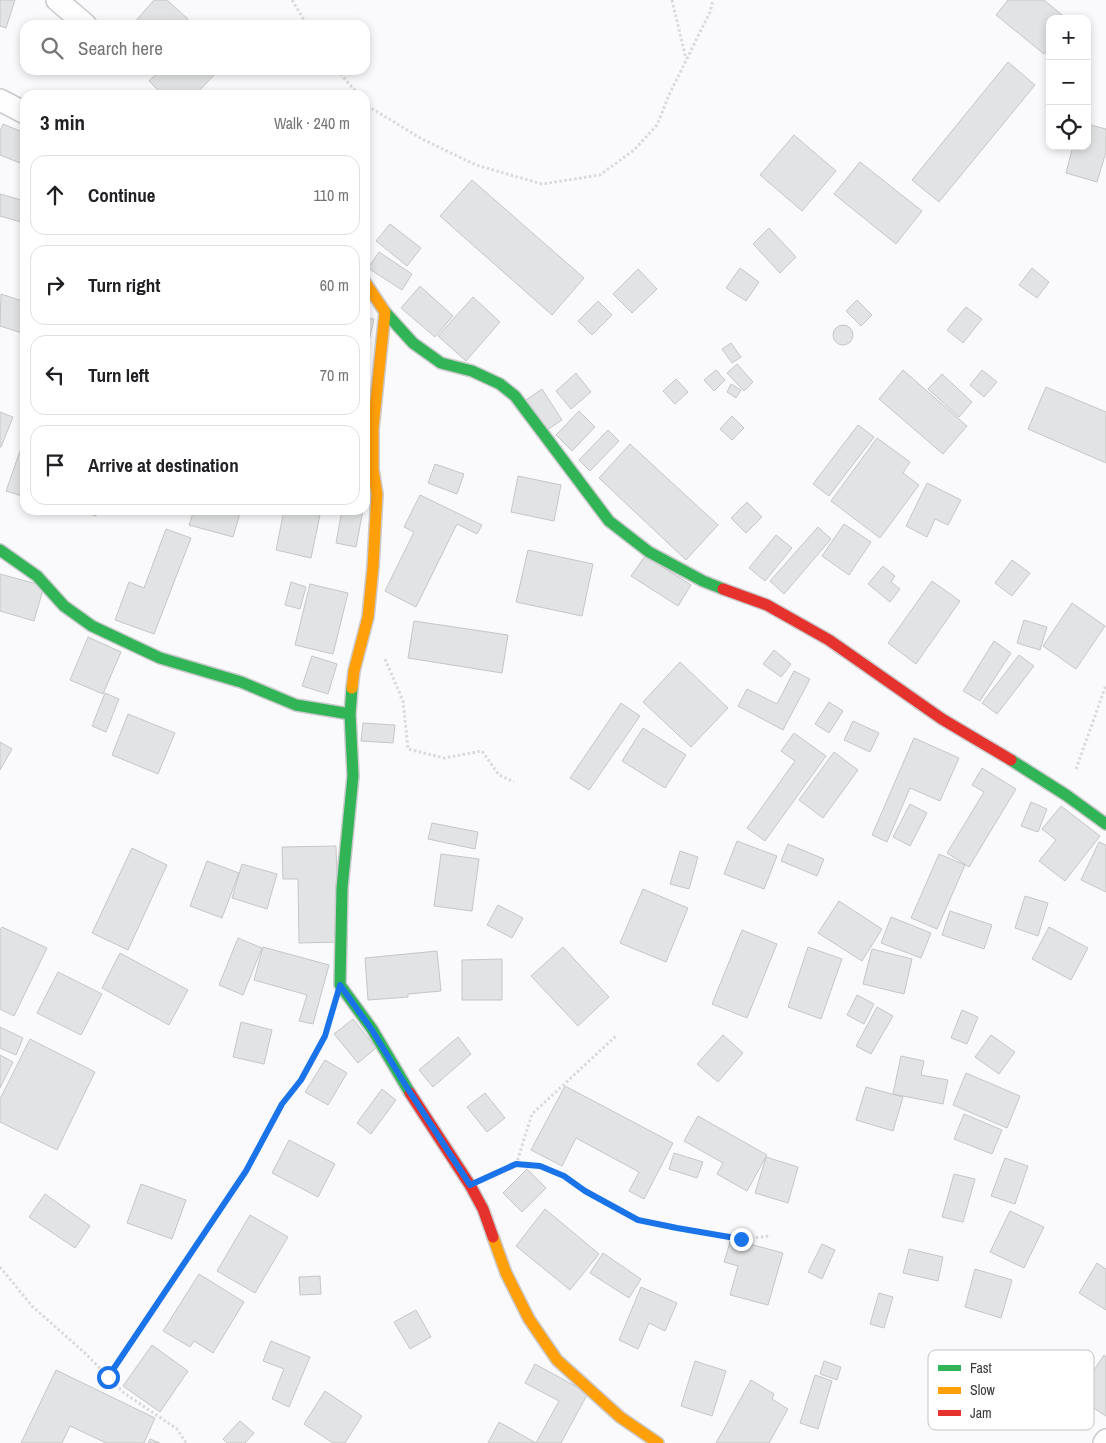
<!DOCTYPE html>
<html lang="en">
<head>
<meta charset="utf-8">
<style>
	body { margin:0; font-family:"Archivo Narrow",sans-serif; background:#f6f6f6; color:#202124 }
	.controls { position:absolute; right:15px; top:15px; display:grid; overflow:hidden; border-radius:10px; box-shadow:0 2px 8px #0003 }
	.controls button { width:45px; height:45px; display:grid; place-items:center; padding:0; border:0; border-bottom:1px solid #e0e0e0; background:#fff; color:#202124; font:25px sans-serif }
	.stop { position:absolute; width:15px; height:15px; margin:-11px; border:4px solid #1a73e8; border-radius:50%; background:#fff }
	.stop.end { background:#1a73e8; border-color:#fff; box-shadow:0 1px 5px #0008 }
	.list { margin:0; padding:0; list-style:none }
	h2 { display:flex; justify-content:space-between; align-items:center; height:65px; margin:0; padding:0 20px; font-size:21px }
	h2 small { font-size:16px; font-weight:400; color:#757577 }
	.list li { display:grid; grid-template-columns:32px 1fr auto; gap:15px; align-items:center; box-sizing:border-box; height:80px; margin:0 10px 10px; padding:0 10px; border:1px solid #e0e0e0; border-radius:15px }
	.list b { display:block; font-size:19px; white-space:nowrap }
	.list em { font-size:16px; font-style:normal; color:#757577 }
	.icon { flex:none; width:28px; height:28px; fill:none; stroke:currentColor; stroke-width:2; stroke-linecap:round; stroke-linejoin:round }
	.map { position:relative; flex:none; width:1106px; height:1443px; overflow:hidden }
	.search { position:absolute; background:#fff; box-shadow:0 2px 8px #0003; left:20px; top:20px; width:350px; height:55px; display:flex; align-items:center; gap:12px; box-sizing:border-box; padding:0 18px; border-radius:15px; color:#757577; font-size:19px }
	.panel { position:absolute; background:#fff; box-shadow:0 2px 8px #0003; left:20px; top:90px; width:350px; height:425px; border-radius:15px }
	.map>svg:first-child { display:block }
</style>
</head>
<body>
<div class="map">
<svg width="1106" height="1443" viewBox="0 0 1106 1443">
	<rect width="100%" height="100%" fill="#fafafd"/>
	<path fill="#e2e3e4" stroke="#c5c7c7" d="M0,0H15L6,28L0,26Z
		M154,0H167L188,19L183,25H132Z
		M1008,0H1044L1067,19H1050V47L1044,54L996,15Z
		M1008,62L1035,85L939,202L912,180Z
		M160,70H219L195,95H163L149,81Z
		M3,124L25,133V165L0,155V131Z
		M1087,124L1106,129V152L1097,182L1066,173L1073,146H1087Z
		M794,135L836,171L802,211L760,175Z
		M860,162L922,211L896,244L834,194Z
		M472,180L584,278L552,315L440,216Z
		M0,194L25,201L21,222L0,216Z
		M390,224L421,248L407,266L376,241Z
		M769,228L796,257L780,273L753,244Z
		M379,252L412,274L402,290L368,268Z
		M740,268L759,282L746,301L726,288Z
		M1032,268L1049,282L1037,298L1019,285Z
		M638,269L657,289L632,313L613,294Z
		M420,286L453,316L435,337L401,308Z
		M1,294L25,302V334L0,326Z
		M473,297L500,322L466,361L438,336Z
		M857,300L872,315L861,326L846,311Z
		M598,301L612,315L592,335L578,321Z
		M966,307L982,319L963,343L947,330Z
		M365,318L374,319L365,359Z
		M833 335a10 10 0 1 1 20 0a10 10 0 1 1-20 0Z
		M731,343L741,357L732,363L722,349Z
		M737,364L753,382L744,391L727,373Z
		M716,370L725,380L714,391L704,380Z
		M903,370L967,426L943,454L879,399Z
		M982,370L997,382L984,397L970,385Z
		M576,373L591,392L571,409L556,391Z
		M942,374L972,402L959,417L928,389Z
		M676,379L688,392L675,404L663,391Z
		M731,384L741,390L736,398L727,392Z
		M1046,387L1106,412V463L1028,429Z
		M542,389L562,420L547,430L526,400Z
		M579,411L595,427L572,451L556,435Z
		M0,412L13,417L1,447H0Z
		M732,416L744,428L732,440L720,429Z
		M858,425L874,437L829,496L813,484Z
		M608,430L619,441L590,471L579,460Z
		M877,438L910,462L903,473L919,485L880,538L831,501Z
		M630,444L718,525L686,560L599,478Z
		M21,448L25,449V497L6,491Z
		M435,464L464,474L457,494L428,483Z
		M518,476L561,485L554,521L511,512Z
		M927,483L961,500L948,525L935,519L927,537L906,526Z
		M420,495L482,525L477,534L457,524L416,607L385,591L414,532L404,527Z
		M747,502L762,517L746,533L731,518Z
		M75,510H98L96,516Z
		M194,510H241L233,537L189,525Z
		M284,510H321L311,558L276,550Z
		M342,510H363L356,547L336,543Z
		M844,524L871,542L849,575L822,556Z
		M818,527L831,539L784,594L770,581Z
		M166,529L191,538L154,634L115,620L129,582L144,588Z
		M776,535L792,548L765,581L749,568Z
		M528,550L593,564L582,616L516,602Z
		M645,556L691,585L678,606L631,576Z
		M1012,560L1030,573L1012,596L995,583Z
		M883,566L895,576L891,582L900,589L890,602L868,584Z
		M0,574L44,586L34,621L0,611Z
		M932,581L960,601L916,664L888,643Z
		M291,582L306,587L300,609L285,605Z
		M310,584L348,593L333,654L295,645Z
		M1072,603L1105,626L1076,669L1043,646Z
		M1024,620L1047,627L1040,650L1017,643Z
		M414,621L508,635L502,673L408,658Z
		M88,637L121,652L103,694L70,680Z
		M994,641L1011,653L980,701L963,691Z
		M774,650L791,664L781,677L763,664Z
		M1019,655L1034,666L997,714L982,703Z
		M312,656L337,664L328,694L302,686Z
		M680,662L728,708L691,747L643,702Z
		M794,671L810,679L783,730L738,706L747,689L777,704Z
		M105,693L119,699L106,732L92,726Z
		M829,702L843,711L829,733L815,724Z
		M621,703L640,716L589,790L570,778Z
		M128,714L175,733L158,774L112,755Z
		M853,721L879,733L870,752L844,740Z
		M363,723L395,725L393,743L361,741Z
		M643,728L686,755L665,788L622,761Z
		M794,733L826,756L765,841L747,828L795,761L781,751Z
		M914,738L959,758L940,801L910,788L887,842L872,835Z
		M0,742L12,749L0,770Z
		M834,752L858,770L823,818L799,800Z
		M982,768L1016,789L969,867L947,853L984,792L972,785Z
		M1031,802L1047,809L1038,832L1021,826Z
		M910,804L927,813L910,846L893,837Z
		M1061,806L1100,836L1065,881L1039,861L1056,840L1042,829Z
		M432,823L478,832L475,849L428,839Z
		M737,841L777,856L764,889L724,874Z
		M1099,842L1106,845V892L1081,880Z
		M788,844L824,859L817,876L781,861Z
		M336,846L339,942L299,943L298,879H283L282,847Z
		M132,848L167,865L128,950L92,933Z
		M680,851L698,857L689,889L670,884Z
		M441,854L479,859L472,911L434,906Z
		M939,854L965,865L937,929L911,918Z
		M207,861L239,873L222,918L190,906Z
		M242,864L277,874L267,909L232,898Z
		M643,889L688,908L666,962L620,943Z
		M1025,896L1048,903L1038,936L1015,928Z
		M839,901L882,929L862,961L818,933Z
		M498,905L523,918L512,938L487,925Z
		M950,911L992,925L984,949L942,935Z
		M891,917L931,933L921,958L881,943Z
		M2,927L47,948L14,1016L0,1009V930Z
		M1049,927L1088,948L1071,980L1032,959Z
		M742,930L777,944L747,1018L712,1004Z
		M238,938L262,948L243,995L219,985Z
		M263,947L329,965L313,1024L299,1021L307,995L254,980Z
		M563,947L609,997L578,1026L531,976Z
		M808,947L842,959L821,1019L788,1007Z
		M872,949L912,959L904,994L863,984Z
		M437,951L441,991L408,994V997L368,1000L365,958Z
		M120,953L188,990L169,1025L102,988Z
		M502,959V1000H462V960Z
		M58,972L102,994L81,1035L37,1013Z
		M857,995L874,1004L864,1024L847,1015Z
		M877,1007L893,1016L871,1054L856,1046Z
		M962,1010L978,1017L967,1044L951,1038Z
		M353,1019L376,1048L358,1063L334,1034Z
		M241,1022L272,1030L264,1064L233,1057Z
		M0,1027L23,1038L16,1055L0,1048Z
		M723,1035L743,1053L718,1082L697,1064Z
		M991,1035L1015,1052L999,1074L975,1057Z
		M458,1037L471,1054L433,1087L419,1070Z
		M30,1039L95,1072L57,1150L0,1122V1099Z
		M0,1055L13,1062L0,1088Z
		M901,1056L924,1061L921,1075L948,1080L943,1104L893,1094Z
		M325,1060L347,1073L328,1105L305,1092Z
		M966,1073L1020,1096L1007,1128L953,1105Z
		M565,1086L673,1143L644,1199L629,1191L639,1172L576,1138L562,1166L531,1150Z
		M866,1087L903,1097L893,1131L856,1120Z
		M382,1089L396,1100L371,1134L357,1123Z
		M485,1093L505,1118L487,1132L467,1107Z
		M964,1114L1002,1130L992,1154L954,1139Z
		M698,1116L767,1155L747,1191L717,1174L723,1163L684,1141Z
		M289,1140L335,1164L318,1197L272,1173Z
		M674,1153L703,1162L697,1178L669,1169Z
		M766,1157L798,1167L788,1203L755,1193Z
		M1005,1158L1028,1166L1015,1204L991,1196Z
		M527,1169L546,1188L522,1212L503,1193Z
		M954,1174L975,1179L963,1222L942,1217Z
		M141,1184L186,1200L172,1239L127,1223Z
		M45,1194L90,1226L75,1248L29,1217Z
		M545,1209L599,1254L570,1290L516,1246Z
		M1010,1211L1044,1227L1024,1268L990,1252Z
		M250,1215L288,1237L255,1293L217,1271Z
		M731,1239L783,1253L768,1305L730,1295L738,1266L724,1262Z
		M822,1244L835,1250L822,1279L808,1272Z
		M909,1249L943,1257L938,1281L903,1273Z
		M603,1253L641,1279L629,1298L590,1273Z
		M1097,1263L1106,1269V1310L1079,1293Z
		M975,1269L1012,1280L1001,1318L965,1307Z
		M199,1274L244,1302L213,1353L194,1341L190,1347L163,1331Z
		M320,1276L321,1294L300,1295L299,1277Z
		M641,1287L677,1303L665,1331L649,1323L638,1349L619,1340Z
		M879,1293L893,1297L884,1328L870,1324Z
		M416,1310L431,1337L410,1349L394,1322Z
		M271,1341L310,1357L289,1407L272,1399L284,1369L263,1361Z
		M152,1345L188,1371L160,1412L123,1386Z
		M1104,1355L1106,1357V1416L1076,1397Z
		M695,1361L726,1371L712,1416L681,1406Z
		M824,1361L841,1367L837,1380L820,1374Z
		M535,1364L588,1393L561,1443H488L499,1422L536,1443L559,1401L525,1383Z
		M56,1370L155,1418L144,1443H106L70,1426L62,1443H21Z
		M815,1375L832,1381L818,1429L800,1423Z
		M751,1380L774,1394L772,1399L788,1409L769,1443H716Z
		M325,1391L362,1416L345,1443H333L304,1424Z
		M240,1421L254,1433L245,1443H227L223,1439Z
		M150,1439L160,1443H148Z"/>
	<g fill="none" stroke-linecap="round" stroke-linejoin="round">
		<defs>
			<path id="street" d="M57,0L86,25
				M0,100L25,113
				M1104,1443L1106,1440"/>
			<path id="fast" d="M385,312L413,343L441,363L472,371L500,384L515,396L609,521L649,552L703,581L723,589
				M0,550L37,576L64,606L92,626L160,658L241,682L296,705L350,714
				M352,688L350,714L353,776L342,888L340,985L372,1029L410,1093
				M1011,760L1066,795L1106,824"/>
			<path id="slow" d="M352,688L354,671L368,617L373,567L377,494L373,469V429L385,312L365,282
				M493,1237L506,1273L529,1319L557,1360L620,1417L658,1443"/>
			<path id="jam" d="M723,589L767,605L829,640L942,719L1011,760
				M410,1093L470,1185L483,1209L493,1237"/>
		</defs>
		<use href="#street" stroke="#cacacd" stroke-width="24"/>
		<use href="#fast" stroke="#cacacd" stroke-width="14"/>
		<use href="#slow" stroke="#cacacd" stroke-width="14"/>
		<use href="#jam" stroke="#cacacd" stroke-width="14"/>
		<path stroke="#dadadb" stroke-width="3" stroke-dasharray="2.5 2.5" stroke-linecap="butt" d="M292,0L307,25
			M672,0L686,59
			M337,70L359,95
			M365,101L371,108L422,139L476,165L542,184L600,175L634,150L657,125L669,95L710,12L713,0
			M385,659L403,701L408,749L444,758L482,751L499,775L514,782
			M1076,769L1106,685
			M516,1165L532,1114L616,1036
			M494,1175L516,1165L540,1166L564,1176L585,1191L638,1220L677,1228L741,1239L771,1236
			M0,1267L32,1306L86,1354L124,1393L177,1429L186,1443
			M108,1377L246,1171L283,1105L301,1080L325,1036L330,1019"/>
		<use href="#street" stroke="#fefeff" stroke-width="21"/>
		<use href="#fast" stroke="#30b455" stroke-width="11"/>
		<use href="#slow" stroke="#ff9f0a" stroke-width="11"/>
		<use href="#jam" stroke="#e5322d" stroke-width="11"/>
	</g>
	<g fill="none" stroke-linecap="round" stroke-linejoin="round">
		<path stroke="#1a73e8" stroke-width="6" d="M108,1377L246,1171L282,1104L301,1080L325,1036L340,985L372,1030L406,1086L470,1185L516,1164L540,1166L564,1176L585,1191L638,1220L677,1228L741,1239"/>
	</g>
	<rect x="928" y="1350" width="166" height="80" rx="8" fill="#fff" stroke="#c4c4c5" stroke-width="1"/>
	<rect x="938" y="1365" width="23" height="6" fill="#30b455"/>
	<rect x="938" y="1387" width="23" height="7" fill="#ff9f0a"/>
	<rect x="938" y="1410" width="23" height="6" fill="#e5322d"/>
	<g font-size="14" fill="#393a3d">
		<text x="970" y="1373">Fast</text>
		<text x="970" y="1395">Slow</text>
		<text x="970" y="1418">Jam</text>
	</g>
</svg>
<div class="controls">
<button>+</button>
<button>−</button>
<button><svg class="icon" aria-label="locate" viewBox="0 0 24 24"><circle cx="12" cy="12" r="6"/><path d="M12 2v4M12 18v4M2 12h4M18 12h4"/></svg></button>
</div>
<div class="stop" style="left:108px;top:1377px"></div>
<div class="stop end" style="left:741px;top:1239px"></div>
<div class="search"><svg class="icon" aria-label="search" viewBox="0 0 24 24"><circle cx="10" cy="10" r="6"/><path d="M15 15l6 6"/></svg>Search here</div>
<section class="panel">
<h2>3 min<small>Walk · 240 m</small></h2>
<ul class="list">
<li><svg class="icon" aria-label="ahead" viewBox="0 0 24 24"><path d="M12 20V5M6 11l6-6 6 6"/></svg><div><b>Continue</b></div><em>110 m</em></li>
<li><svg class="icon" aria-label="right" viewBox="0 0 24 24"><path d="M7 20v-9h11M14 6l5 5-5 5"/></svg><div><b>Turn right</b></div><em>60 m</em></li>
<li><svg class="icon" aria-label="left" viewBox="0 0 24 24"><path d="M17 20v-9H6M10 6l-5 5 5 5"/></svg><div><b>Turn left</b></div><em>70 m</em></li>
<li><svg class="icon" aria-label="arrive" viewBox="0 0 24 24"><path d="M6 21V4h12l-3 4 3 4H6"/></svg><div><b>Arrive at destination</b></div></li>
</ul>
</section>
</div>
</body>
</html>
